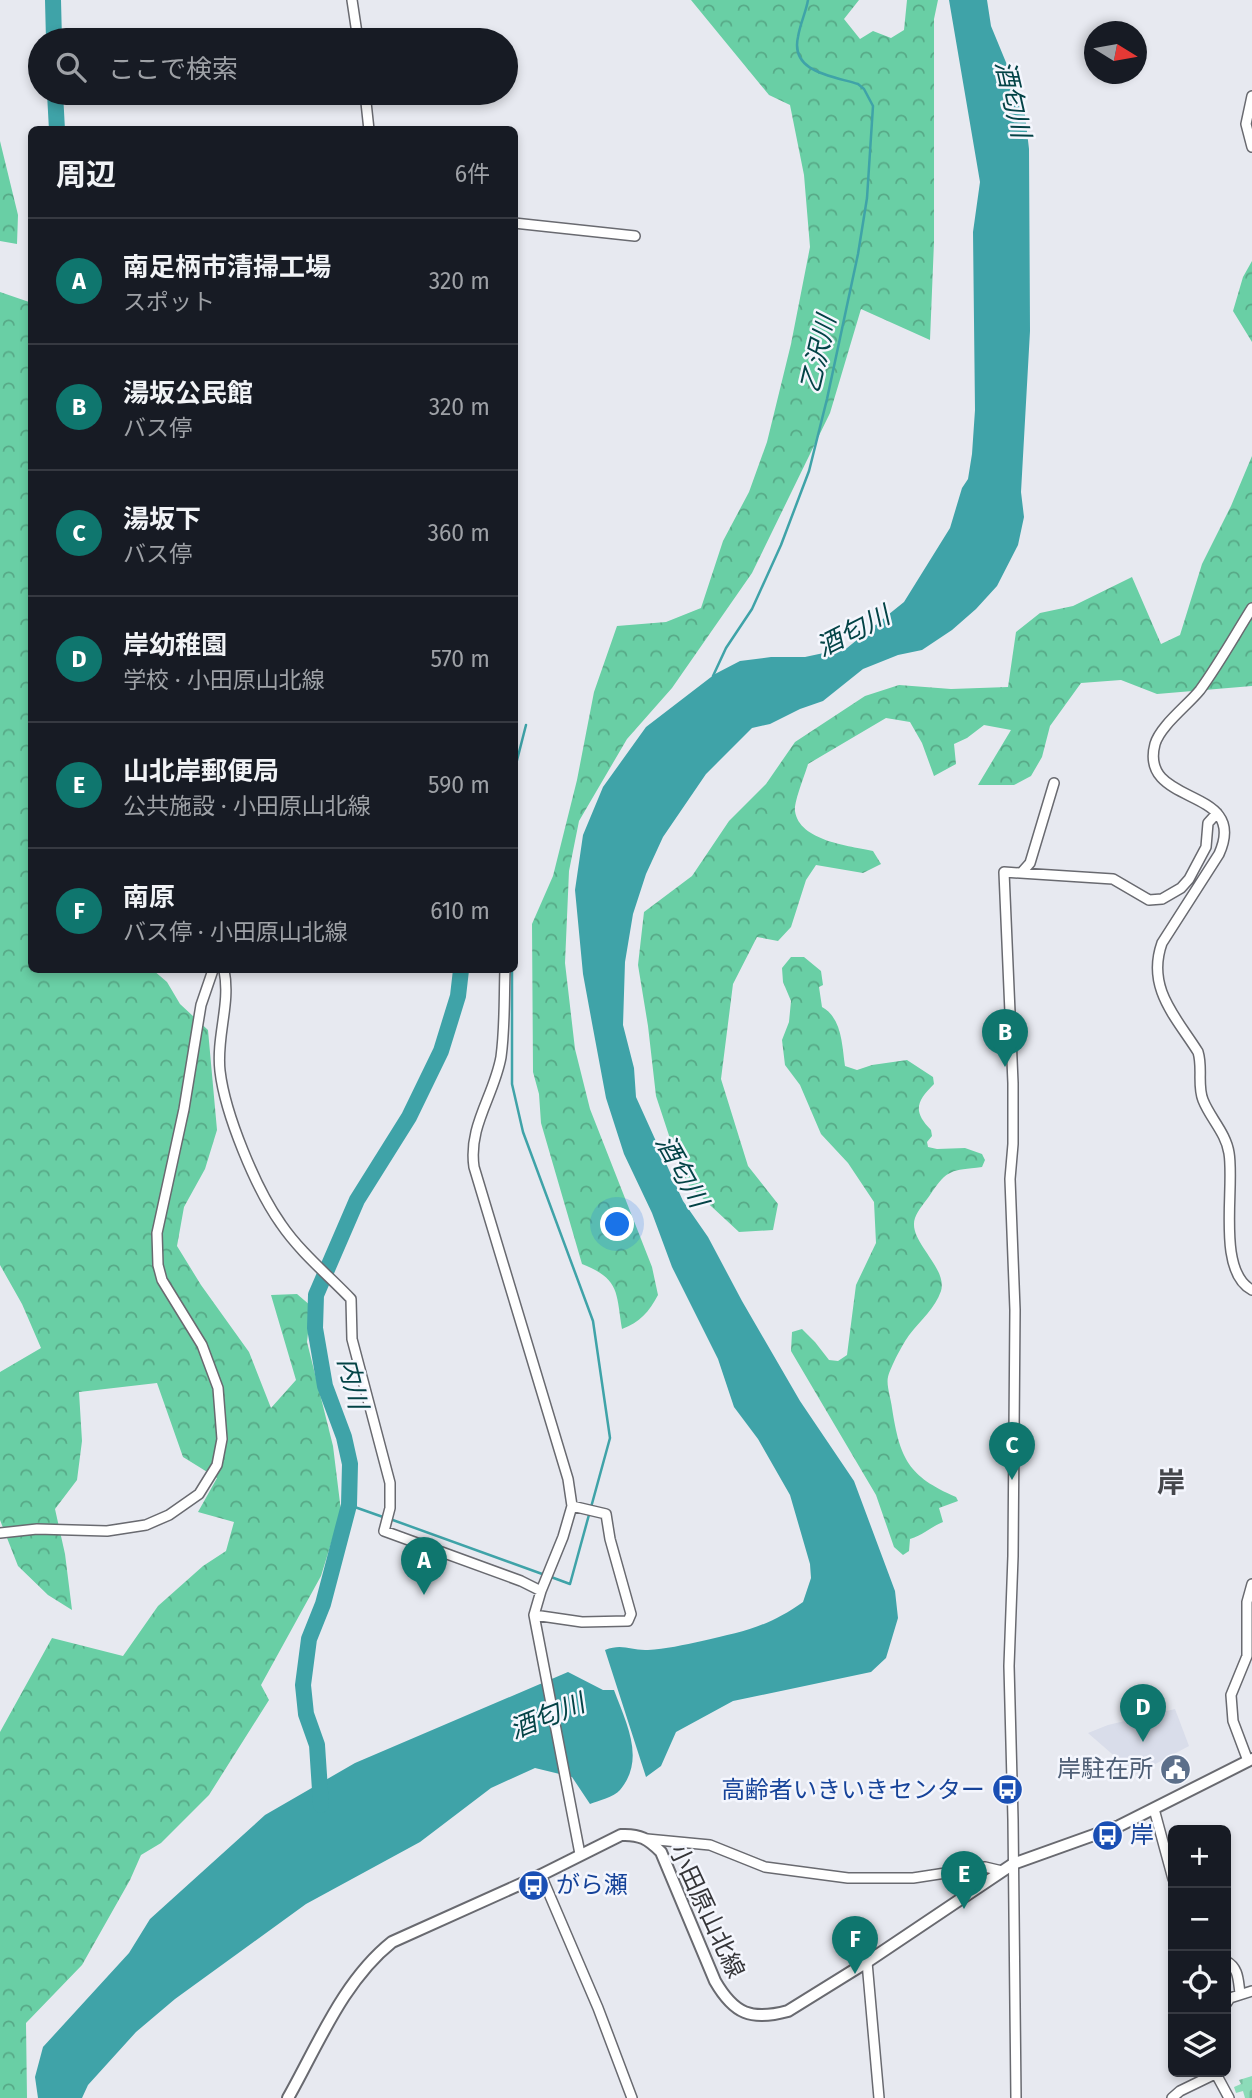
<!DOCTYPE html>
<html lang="ja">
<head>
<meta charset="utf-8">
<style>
	body { margin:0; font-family:"Fira Sans","Noto Sans JP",sans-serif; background:#242831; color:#f1f3f6 }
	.controls { position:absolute; right:21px; bottom:21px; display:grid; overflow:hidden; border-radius:10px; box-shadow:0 4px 10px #0003 }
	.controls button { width:63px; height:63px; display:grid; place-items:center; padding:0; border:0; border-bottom:2px solid #363941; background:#171b24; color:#f1f3f6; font:35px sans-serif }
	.compass { position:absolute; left:1084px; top:21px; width:63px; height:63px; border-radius:50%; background:#171b24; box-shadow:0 4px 10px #0003; rotate:101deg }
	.you { position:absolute; left:618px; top:1225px; width:24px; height:24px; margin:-18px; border:5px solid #fff; border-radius:50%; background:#1a73e8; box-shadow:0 0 0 10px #1a73e833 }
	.badge { display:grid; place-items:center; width:46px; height:46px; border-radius:50%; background:#0f766e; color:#fff; font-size:23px; font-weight:700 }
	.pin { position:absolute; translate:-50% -58px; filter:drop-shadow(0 2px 4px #0008) }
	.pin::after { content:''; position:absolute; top:37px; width:24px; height:21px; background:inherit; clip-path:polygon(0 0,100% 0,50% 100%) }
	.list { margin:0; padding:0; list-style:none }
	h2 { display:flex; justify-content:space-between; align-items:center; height:91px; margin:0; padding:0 28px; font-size:30px }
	h2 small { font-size:23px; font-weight:400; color:#9ea1a6 }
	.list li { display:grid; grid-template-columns:46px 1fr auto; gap:21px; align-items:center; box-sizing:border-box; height:126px; padding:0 28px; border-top:2px solid #363941 }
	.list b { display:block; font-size:26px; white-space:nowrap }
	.list p { margin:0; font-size:23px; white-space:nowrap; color:#9ea1a6 }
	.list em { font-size:23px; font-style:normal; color:#9ea1a6 }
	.icon { flex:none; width:38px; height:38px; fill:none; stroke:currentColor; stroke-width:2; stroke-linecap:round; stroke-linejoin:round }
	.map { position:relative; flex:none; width:1252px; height:2098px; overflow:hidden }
	.search { position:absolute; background:#171b24; box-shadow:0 4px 10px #0003; left:28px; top:28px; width:490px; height:77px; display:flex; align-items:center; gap:18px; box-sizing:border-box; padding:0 24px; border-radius:38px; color:#9ea1a6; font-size:26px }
	.panel { position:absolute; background:#171b24; box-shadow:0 4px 10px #0003; left:28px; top:126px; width:490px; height:847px; border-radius:10px }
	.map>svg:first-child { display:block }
</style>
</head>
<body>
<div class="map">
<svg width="1252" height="2098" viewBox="0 0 1252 2098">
	<defs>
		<pattern id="forest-crowns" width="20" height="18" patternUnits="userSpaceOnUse" patternTransform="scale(1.75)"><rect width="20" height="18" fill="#69cfa5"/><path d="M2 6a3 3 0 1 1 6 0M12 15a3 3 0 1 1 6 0" fill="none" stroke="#57a987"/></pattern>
		<pattern id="cemetery-stones" width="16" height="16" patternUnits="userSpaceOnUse" patternTransform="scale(1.75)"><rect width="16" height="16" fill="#8cdcb9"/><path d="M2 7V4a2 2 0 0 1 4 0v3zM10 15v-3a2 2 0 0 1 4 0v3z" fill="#79bda0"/></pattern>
	</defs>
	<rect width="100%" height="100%" fill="#e7e9f0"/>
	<path fill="#d9ddea" d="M1175,1709L1189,1746L1131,1777L1119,1760L1088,1733L1108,1725Z"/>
	<path fill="url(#forest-crowns)" d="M691,0H859L844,19L860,39L873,31L891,38L904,30L907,0H938L934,19V242L930,340L861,309L830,413L752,573L672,688L627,739L579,821L569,871L565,963L575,1049L590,1109L652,1267L658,1295C649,1312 640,1322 622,1329C616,1292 620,1279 582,1264L541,1123L539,1094L533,1072L532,924L553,876L577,780L594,692L617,626L666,622L701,608L723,541L749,492L767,442L791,344L810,247L804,175L790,105L769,95Z
		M0,141L18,215L17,244L0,241Z
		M1252,261V342L1233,311L1243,277Z
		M0,292L32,303V970H153L167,982L180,1004L208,1030L217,1130L205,1169L184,1207L177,1246L201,1285L249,1352L271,1408L296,1380L271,1295L297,1294L311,1306L307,1342L333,1446L341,1511L321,1576L261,1685L269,1700L209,1795L161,1843L141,1855L130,1880L82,1965L26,2023L27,2098H0V1732L52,1638L123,1656L158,1606L203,1566L226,1551L234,1522L198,1512L217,1478L183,1457L157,1383L79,1392L82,1441L77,1480L55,1509L65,1554L72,1610L48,1595L18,1566L0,1520V1372L41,1348L22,1304L0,1265Z
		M1252,456V686L1157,694L1121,680L1081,683L1050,726L1042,757L1031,776L1014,785H978L1011,730L984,725L967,738L954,744L956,764L934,776L922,743L910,722L886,718L808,764C805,775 794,801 795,811C799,841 850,846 873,851L881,864L863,873L816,865L806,880L791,927L778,941L757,937L733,984L721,1079L748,1166L778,1204L773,1230L739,1232L684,1181L656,1096L648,1026L638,965L644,912L692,876L729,821L766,784L795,742L865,696L899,685L951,689L1008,687L1016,632L1040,613L1073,606L1132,577L1161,644L1180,635L1202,564L1231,506Z
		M791,957H804L821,971L823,985L819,987L822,1007C842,1018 842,1045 845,1066L857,1070L872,1065L907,1060L933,1077L934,1084C917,1101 912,1111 931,1130L932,1136L927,1142L928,1147L937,1149L965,1148L982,1154L985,1160L982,1167C951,1171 948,1168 930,1195C925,1202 918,1210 915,1218C907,1241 948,1267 941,1291C935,1308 921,1320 910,1334C903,1343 891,1366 888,1377C886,1385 891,1399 892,1408C900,1459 908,1476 956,1497L958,1501L939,1508L943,1522C930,1527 924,1535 910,1539L909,1551L903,1555L894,1547L876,1495L791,1351L792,1332L802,1329L815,1342L829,1360L838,1361L847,1355L856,1285L876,1243L874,1202L848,1163L821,1134L800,1085L785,1065L782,1040L789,1022L791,1001L783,982L782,968Z"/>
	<path fill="url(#cemetery-stones)" d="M1252,2076V2098H1245L1243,2091L1236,2093L1234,2087L1241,2084L1239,2080Z"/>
	<path fill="#3fa3a8" d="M949,0H987L991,26L1024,106L1029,149L1030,331L1021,492L1024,517L1018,545L997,586L976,609L952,630L922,650L898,655L863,669L823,701L800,709L770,724L752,728L706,774L663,837L646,874L633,914L625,962L623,1025L634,1068L636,1097L683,1201L708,1237L742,1301L800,1401L854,1481L895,1591L898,1618L886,1658L871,1672L733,1701L676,1732L661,1766L646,1777L605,1650C623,1643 631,1651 648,1650C665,1649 684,1645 702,1641C742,1632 768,1627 803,1602L811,1578L810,1564L790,1495L758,1439L734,1407L718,1359L672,1267L652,1213L624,1154L606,1098L592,1023L583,974L575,890L583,835L603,787L646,727L715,674L740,661L771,657H805L847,648L904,602L950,528L962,488L968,479L972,454L975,410L973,232L980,182Z
		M568,1672L603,1690H614C626,1723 646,1759 620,1790C614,1797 598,1801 590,1804L572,1777L535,1768L491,1788L420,1842L306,1904L175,1999L136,2032L88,2085L82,2098H38L35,2077L43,2047L129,1953L150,1919L265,1815L355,1763Z"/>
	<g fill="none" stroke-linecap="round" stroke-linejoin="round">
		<path stroke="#3fa3a8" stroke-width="2.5" d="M713,676L726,648L752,609L781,545L809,471L827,399L858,254L867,198L873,106L864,89L858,84C832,76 790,72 798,37C800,24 806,12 808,0
			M514,772L526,725
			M512,970V1084L523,1132L593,1321L610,1438L570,1584L551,1577
			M349,1505L383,1517
			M390,1519L545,1575"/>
		<path stroke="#3fa3a8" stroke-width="16" d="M53,0L54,40
			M55,93L57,130
			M321,1805L317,1745L306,1714L303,1685L309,1639L323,1604L349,1505L350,1464L344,1437L325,1386L315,1328L316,1295L357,1200L409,1117L441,1051L458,996L461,970"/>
		<defs>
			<path id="minor" d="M352,0L358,40
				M365,93L369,130
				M1252,96L1246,124L1252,147
				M514,223L635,236
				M1252,608C1235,635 1219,664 1200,690C1188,705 1160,726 1155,744C1138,808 1250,785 1219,854L1162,943C1146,988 1176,1017 1198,1052C1203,1068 1197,1085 1203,1100C1210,1118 1226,1133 1229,1153C1235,1188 1216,1271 1252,1290
				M1022,872L1030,863L1054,783
				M224,970C231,1004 216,1036 220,1071C225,1114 256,1189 281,1224C300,1252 328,1275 351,1299L352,1339L390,1483V1508L384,1531L521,1581L541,1591
				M505,970C504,998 505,1028 501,1057C494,1096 468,1126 474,1167L568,1479L572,1506L563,1537L541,1591L534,1615L580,1854
				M0,1533L37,1529L107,1531L146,1525L169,1515L199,1494L217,1465L222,1439L218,1388L202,1345L162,1280L158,1265L157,1233L184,1109L201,1005L213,970
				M534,1615L582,1622L628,1621L631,1614L610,1539L606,1514L572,1506
				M1248,1761L1233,1721L1231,1695L1247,1656V1602L1252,1584
				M1154,1809L1173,1879
				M647,1839L710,1845L765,1867L848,1878H913L985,1867L1002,1871
				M541,1875L598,2008L632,2098
				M1226,1961C1239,1968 1238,1980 1240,1993
				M867,1962L879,2098
				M1226,2004L1230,1998L1252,1991
				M1215,2072L1229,2098
				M1016,2098L1013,1819L1009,1666L1013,1556L1015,1310L1010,1179L1013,1144V1083L1004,872L1113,879L1149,900L1162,899L1181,888L1189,879L1206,847L1208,823L1217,813
				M1172,2098L1180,2091L1215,2074"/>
			<path id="major" d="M288,2098C318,2045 343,1981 392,1942L541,1875L621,1835C640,1834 648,1839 661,1852L715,1981C734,2014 751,2021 788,2011L867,1962L1013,1864L1119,1826L1252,1759"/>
		</defs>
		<use href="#minor" stroke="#696a70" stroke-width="12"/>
		<use href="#major" stroke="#696a70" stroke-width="14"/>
		<use href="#minor" stroke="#fff" stroke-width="9"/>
		<use href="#major" stroke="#fff" stroke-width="10"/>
	</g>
	<defs>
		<symbol id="civic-disc" viewBox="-11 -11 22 22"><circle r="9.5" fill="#5c6f8a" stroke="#f4f6fd"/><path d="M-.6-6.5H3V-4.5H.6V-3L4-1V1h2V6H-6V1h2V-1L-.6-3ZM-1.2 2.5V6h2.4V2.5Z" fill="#fff"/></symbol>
		<symbol id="bus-disc" viewBox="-11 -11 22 22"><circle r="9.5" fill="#1a4fb4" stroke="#f4f6fd"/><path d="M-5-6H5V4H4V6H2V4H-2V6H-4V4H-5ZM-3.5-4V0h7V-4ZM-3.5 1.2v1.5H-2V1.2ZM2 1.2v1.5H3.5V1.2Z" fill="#fff"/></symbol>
	</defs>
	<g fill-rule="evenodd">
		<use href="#civic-disc" x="1158" y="1752" width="35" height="35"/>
		<use href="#bus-disc" x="990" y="1772" width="35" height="35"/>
		<use href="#bus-disc" x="1090" y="1818" width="35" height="35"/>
		<use href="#bus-disc" x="516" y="1868" width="35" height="35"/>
	</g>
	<g text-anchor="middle" stroke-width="5" stroke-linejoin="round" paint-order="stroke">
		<g font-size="24" fill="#4e5e75" stroke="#f4f6fd" text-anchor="end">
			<text x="1153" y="1777">岸駐在所</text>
		</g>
		<g font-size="24" fill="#164399" stroke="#f4f6fd" text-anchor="start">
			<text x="985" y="1798" text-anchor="end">高齢者いきいきセンター</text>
			<text x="1130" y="1843">岸</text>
			<text x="556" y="1893">がら瀬</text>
		</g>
		<g font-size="24" fill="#353538" stroke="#f4f6fd">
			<text transform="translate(707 1911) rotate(65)" y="8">小田原山北線</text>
		</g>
		<g font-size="26" font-style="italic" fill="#034346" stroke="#f4f6fd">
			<text transform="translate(1013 99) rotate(77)" y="9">酒匂川</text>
			<text transform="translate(818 354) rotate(-77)" y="9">乙沢川</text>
			<text transform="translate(853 631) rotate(-27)" y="9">酒匂川</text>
			<text transform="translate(682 1171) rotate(61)" y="9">酒匂川</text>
			<text transform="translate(353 1383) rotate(76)" y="9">内川</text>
			<text transform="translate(547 1716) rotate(-22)" y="9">酒匂川</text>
		</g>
		<g font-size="28" font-weight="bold" fill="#45474c" stroke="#f4f6fd">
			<text x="1171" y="1492">岸</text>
		</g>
	</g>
</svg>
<div class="controls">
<button>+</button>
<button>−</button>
<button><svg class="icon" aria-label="locate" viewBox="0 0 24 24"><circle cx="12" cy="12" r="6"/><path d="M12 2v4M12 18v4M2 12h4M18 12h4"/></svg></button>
<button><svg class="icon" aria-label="layers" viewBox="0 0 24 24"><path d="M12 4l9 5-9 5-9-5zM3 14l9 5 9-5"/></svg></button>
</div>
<svg class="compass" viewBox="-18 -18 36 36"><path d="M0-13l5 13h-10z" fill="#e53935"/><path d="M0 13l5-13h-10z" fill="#9ea1a6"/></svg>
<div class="you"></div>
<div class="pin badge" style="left:424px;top:1595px">A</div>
<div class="pin badge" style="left:1005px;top:1067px">B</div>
<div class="pin badge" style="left:1012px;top:1480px">C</div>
<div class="pin badge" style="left:1143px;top:1742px">D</div>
<div class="pin badge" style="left:964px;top:1909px">E</div>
<div class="pin badge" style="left:855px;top:1974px">F</div>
<div class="search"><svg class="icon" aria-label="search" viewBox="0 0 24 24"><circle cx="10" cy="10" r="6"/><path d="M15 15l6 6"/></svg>ここで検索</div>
<section class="panel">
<h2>周辺<small>6件</small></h2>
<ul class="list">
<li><span class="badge">A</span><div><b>南足柄市清掃工場</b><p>スポット</p></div><em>320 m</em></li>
<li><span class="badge">B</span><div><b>湯坂公民館</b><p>バス停</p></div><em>320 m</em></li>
<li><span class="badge">C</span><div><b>湯坂下</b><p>バス停</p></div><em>360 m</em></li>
<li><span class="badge">D</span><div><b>岸幼稚園</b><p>学校 · 小田原山北線</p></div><em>570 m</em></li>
<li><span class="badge">E</span><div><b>山北岸郵便局</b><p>公共施設 · 小田原山北線</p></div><em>590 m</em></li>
<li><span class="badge">F</span><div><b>南原</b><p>バス停 · 小田原山北線</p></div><em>610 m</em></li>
</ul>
</section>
</div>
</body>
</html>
